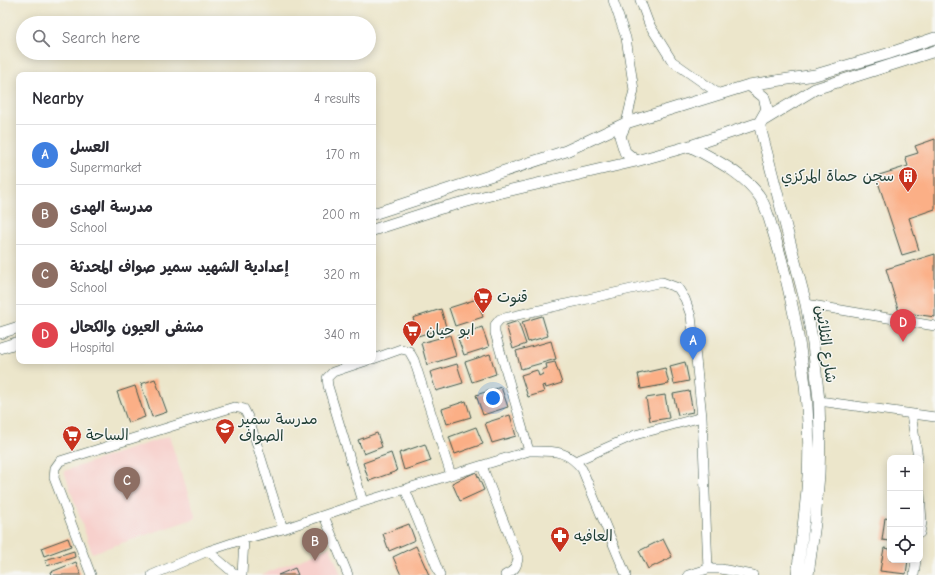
<!DOCTYPE html>
<html lang="en">
<head>
<meta charset="utf-8">
<style>
	body { margin:0; font-family:"Comic Neue","Playpen Sans Arabic",sans-serif; background:#f7f7f7; color:#2b2b33 }
	.controls { position:absolute; right:12px; bottom:12px; display:grid; overflow:hidden; border-radius:8px; box-shadow:0 2px 10px #0003 }
	.controls button { width:36px; height:36px; display:grid; place-items:center; padding:0; border:0; border-bottom:1px solid #e1e1e2; background:#fff; color:#2b2b33; font:20px sans-serif }
	.you { position:absolute; left:493px; top:398px; width:14px; height:14px; margin:-10px; border:3px solid #fff; border-radius:50%; background:#1a73e8; box-shadow:0 0 0 6px #1a73e833 }
	.badge { display:grid; place-items:center; width:26px; height:26px; border-radius:50%; background:#111827; color:#fff; font-size:13px; font-weight:700 }
	.pin { position:absolute; translate:-50% -33px; filter:drop-shadow(0 1px 2px #0008) }
	.pin::after { content:''; position:absolute; top:21px; width:14px; height:12px; background:inherit; clip-path:polygon(0 0,100% 0,50% 100%) }
	.list { margin:0; padding:0; list-style:none }
	h2 { display:flex; justify-content:space-between; align-items:center; height:52px; margin:0; padding:0 16px; font-size:17px }
	h2 small { font-size:13px; font-weight:400; color:#7c7c81 }
	.list li { display:grid; grid-template-columns:26px 1fr auto; gap:12px; align-items:center; box-sizing:border-box; height:60px; padding:0 16px; border-top:1px solid #e1e1e2 }
	.list b { display:block; font-size:15px; white-space:nowrap }
	.list p { margin:0; font-size:13px; white-space:nowrap; color:#7c7c81 }
	.list em { font-size:13px; font-style:normal; color:#7c7c81 }
	.icon { flex:none; width:22px; height:22px; fill:none; stroke:currentColor; stroke-width:2; stroke-linecap:round; stroke-linejoin:round }
	.map { position:relative; flex:none; width:935px; height:575px; overflow:hidden }
	.search { position:absolute; background:#fff; box-shadow:0 2px 10px #0003; left:16px; top:16px; width:360px; height:44px; display:flex; align-items:center; gap:10px; box-sizing:border-box; padding:0 14px; border-radius:22px; color:#7c7c81; font-size:15px }
	.panel { position:absolute; background:#fff; box-shadow:0 2px 10px #0003; left:16px; top:72px; width:360px; height:292px; border-radius:8px }
	.map>svg:first-child { display:block }
</style>
</head>
<body>
<div class="map">
<svg width="935" height="575" viewBox="0 0 935 575">
	<rect width="100%" height="100%" fill="#f6f6f2"/>
	<filter id="ink" filterUnits="userSpaceOnUse"><feTurbulence type="fractalNoise" baseFrequency=".025" numOctaves="2"/><feDisplacementMap in="SourceGraphic" scale="8" xChannelSelector="R" yChannelSelector="G"/><feConvolveMatrix kernelMatrix="1 2 1 2 8 2 1 2 1" color-interpolation-filters="sRGB"/></filter>
	<filter id="wash" filterUnits="userSpaceOnUse"><feTurbulence type="fractalNoise" baseFrequency=".012" numOctaves="4" result="noise"/><feDisplacementMap in="SourceGraphic" scale="16" xChannelSelector="R" yChannelSelector="G"/><feGaussianBlur stdDeviation="0.9" result="paint"/><feColorMatrix in="noise" values="0 0 0 0 0 0 0 0 0 0 0 0 0 0 0 0 0 1.4 0 .05"/><feComposite in="paint" operator="in"/></filter>
	<g filter="url(#wash)">
		<rect width="100%" height="100%" fill="#ece6cb"/>
		<path fill="#f7d0cc" d="M169,436L196,518L92,553L64,471Z
			M330,547L341,575H261Z"/>
		<g id="blocks">
			<path fill="#fbaf86" d="M935,139V209L909,218L919,250L902,255L876,176L908,166L905,157L918,153L915,146Z
				M935,254V317L899,312L886,269Z
				M477,299L483,317L455,326L449,308Z
				M441,309L446,327L418,336L413,318Z
				M542,316L548,336L528,342L522,322Z
				M518,321L526,344L513,349L506,325Z
				M482,327L489,347L464,355L457,336Z
				M450,335L456,356L427,365L421,343Z
				M551,341L556,359L521,369L516,351Z
				M490,354L496,374L472,382L465,362Z
				M555,362L562,383L546,388L545,385L542,386L544,392L528,397L521,375L537,370L539,376L543,374L542,370L547,368L546,364Z
				M685,362L689,381L674,384L670,366Z
				M457,364L463,383L436,391L430,372Z
				M665,368L669,384L641,389L638,374Z
				M155,379L167,412L152,417L141,384Z
				M135,386L145,417L128,423L117,392Z
				M501,387L508,407L483,415L476,395Z
				M689,391L693,412L678,415L673,394Z
				M665,395L669,418L650,421L646,398Z
				M466,401L471,417L447,424L442,409Z
				M510,415L516,436L492,443L485,423Z
				M476,427L483,444L455,454L449,437Z
				M377,433L382,447L364,454L358,440Z
				M425,444L431,461L404,470L399,453Z
				M391,453L397,471L369,481L363,463Z
				M476,472L484,490L460,501L452,483Z
				M885,518L890,519V541L882,540Z
				M409,524L415,540L389,551L383,534Z
				M68,538L71,546L44,556L41,548Z
				M663,539L672,557L648,569L639,551Z
				M416,546L429,575H401L393,557Z
				M884,548L890,549V560H908L906,574L880,571Z
				M74,551L75,557L47,566L45,560Z
				M76,562L81,575H52L51,572Z
				M295,568L298,575H278Z"/>
		</g>
	</g>
	<g filter="url(#ink)">
		<use href="#blocks" fill-opacity="0" stroke="#3e564b" stroke-width="1"/>
		<g fill="none" stroke-linecap="round" stroke-linejoin="round">
			<defs>
				<path id="minor" d="M613,0L626,38L634,90L626,123
					M640,0L649,24L672,61L719,94
					M806,304L935,326
					M373,359L401,349L409,351L414,360L451,475
					M819,401L935,417
					M911,414L918,458
					M529,451L495,333V325L500,319L662,282L678,288L685,299L691,316L696,359L702,417L708,569
					M576,461L635,435L702,417
					M482,466L518,558C517,567 514,571 505,575
					M405,489L440,575
					M920,493L922,522L920,533
					M363,502L328,386L327,378L333,372L366,361
					M324,516L348,575
					M208,551L236,575
					M91,575L54,478L55,468L60,461L234,407L244,409L249,419L283,529
					M152,575L208,551L244,539L283,529L363,502L529,451C553,451 566,449 582,469L626,575
					M242,575L244,539
					M688,575L708,569H721L753,575
					M914,575L916,560"/>
				<path id="major" d="M749,85L764,97L767,109L759,123L806,304L813,344L819,401L820,437L819,474L815,523L808,575
					M626,123L620,136L625,152L636,161
					M690,146C715,160 744,173 760,197C766,207 769,217 772,228C776,241 780,253 783,266C800,334 812,405 808,476C806,509 801,542 797,575
					M373,214L566,151L626,123L749,85L815,75L887,54L935,38
					M373,230L438,209L494,194L636,161L690,146L759,123L815,89L935,51
					M0,333L19,327
					M0,348L19,342"/>
			</defs>
			<use href="#minor" stroke="#3e564b" stroke-width="10"/>
			<use href="#major" stroke="#3e564b" stroke-width="12"/>
			<use href="#minor" stroke="#fff" stroke-width="9"/>
			<use href="#major" stroke="#fff" stroke-width="11"/>
		</g>
	</g>
	<defs>
		<symbol id="building-pin" viewBox="-11 -11 22 30"><path d="M0 17L-7.5 6A9.5 9.5 0 1 1 7.5 6Z" fill="#c8321e" stroke="#f6f6f2"/><path d="M-4-6H4V6H1V3H-1V6H-4ZM-2.5-4.3h1.7v1.8h-1.7ZM.8-4.3h1.7v1.8H.8ZM-2.5-1h1.7V.8h-1.7ZM.8-1h1.7V.8H.8Z" fill="#fff"/></symbol>
		<symbol id="supermarket-pin" viewBox="-11 -11 22 30"><path d="M0 17L-7.5 6A9.5 9.5 0 1 1 7.5 6Z" fill="#c8321e" stroke="#f6f6f2"/><path d="M-6-5.5h2.5l.6 2H6L4.5 2H-2.5L-4.4-4H-6ZM-1.5 3.2a1.3 1.3 0 1 0 .1 0ZM3 3.2a1.3 1.3 0 1 0 .1 0Z" fill="#fff"/></symbol>
		<symbol id="school-pin" viewBox="-11 -11 22 30"><path d="M0 17L-7.5 6A9.5 9.5 0 1 1 7.5 6Z" fill="#c8321e" stroke="#f6f6f2"/><path d="M0-5L7-2L0 1L-7-2ZM-4 1L0 2.5L4 1V4Q0 6-4 4Z" fill="#fff"/></symbol>
		<symbol id="pharmacy-pin" viewBox="-11 -11 22 30"><path d="M0 17L-7.5 6A9.5 9.5 0 1 1 7.5 6Z" fill="#c8321e" stroke="#f6f6f2"/><path d="M-2-6h4v4h4v4h-4v4h-4v-4h-4v-4h4Z" fill="#fff"/></symbol>
	</defs>
	<g fill-rule="evenodd">
		<use href="#building-pin" x="897" y="165" width="22" height="30"/>
		<use href="#supermarket-pin" x="472" y="286" width="22" height="30"/>
		<use href="#supermarket-pin" x="401" y="319" width="22" height="30"/>
		<use href="#school-pin" x="214" y="417" width="22" height="30"/>
		<use href="#supermarket-pin" x="61" y="424" width="22" height="30"/>
		<use href="#pharmacy-pin" x="549" y="525" width="22" height="30"/>
	</g>
	<g text-anchor="middle" stroke-width="3" stroke-linejoin="round" paint-order="stroke">
		<g font-size="15" fill="#1f3d34" stroke="#f6f6f2" text-anchor="start">
			<text x="894" y="181" text-anchor="end">سجن حماة المركزي</text>
			<text x="497" y="302">قنوت</text>
			<text x="426" y="335">ابو حيان</text>
			<text x="239" y="424">مدرسة سمير<tspan x="239" dy="17">الصواف</tspan></text>
			<text x="86" y="440">الساحة</text>
			<text x="574" y="541">العافيه</text>
		</g>
		<g font-size="15" fill="#1f3d34" stroke="#f6f6f2">
			<text transform="translate(826 344) rotate(82)" y="5">شارع الثلاثين</text>
		</g>
	</g>
</svg>
<div class="controls">
<button>+</button>
<button>−</button>
<button><svg class="icon" aria-label="locate" viewBox="0 0 24 24"><circle cx="12" cy="12" r="6"/><path d="M12 2v4M12 18v4M2 12h4M18 12h4"/></svg></button>
</div>
<div class="you"></div>
<div class="pin badge" style="left:693px;top:360px;background:#3f7fe0">A</div>
<div class="pin badge" style="left:315px;top:561px;background:#8d6e63">B</div>
<div class="pin badge" style="left:127px;top:500px;background:#8d6e63">C</div>
<div class="pin badge" style="left:903px;top:342px;background:#e0444e">D</div>
<div class="search"><svg class="icon" aria-label="search" viewBox="0 0 24 24"><circle cx="10" cy="10" r="6"/><path d="M15 15l6 6"/></svg>Search here</div>
<section class="panel">
<h2>Nearby<small>4 results</small></h2>
<ul class="list">
<li><span class="badge" style="background:#3f7fe0">A</span><div><b>العسل</b><p>Supermarket</p></div><em>170 m</em></li>
<li><span class="badge" style="background:#8d6e63">B</span><div><b>مدرسة الهدى</b><p>School</p></div><em>200 m</em></li>
<li><span class="badge" style="background:#8d6e63">C</span><div><b>إعدادية الشهيد سمير صواف المحدثة</b><p>School</p></div><em>320 m</em></li>
<li><span class="badge" style="background:#e0444e">D</span><div><b>مشفى العيون والكحال</b><p>Hospital</p></div><em>340 m</em></li>
</ul>
</section>
</div>
</body>
</html>
